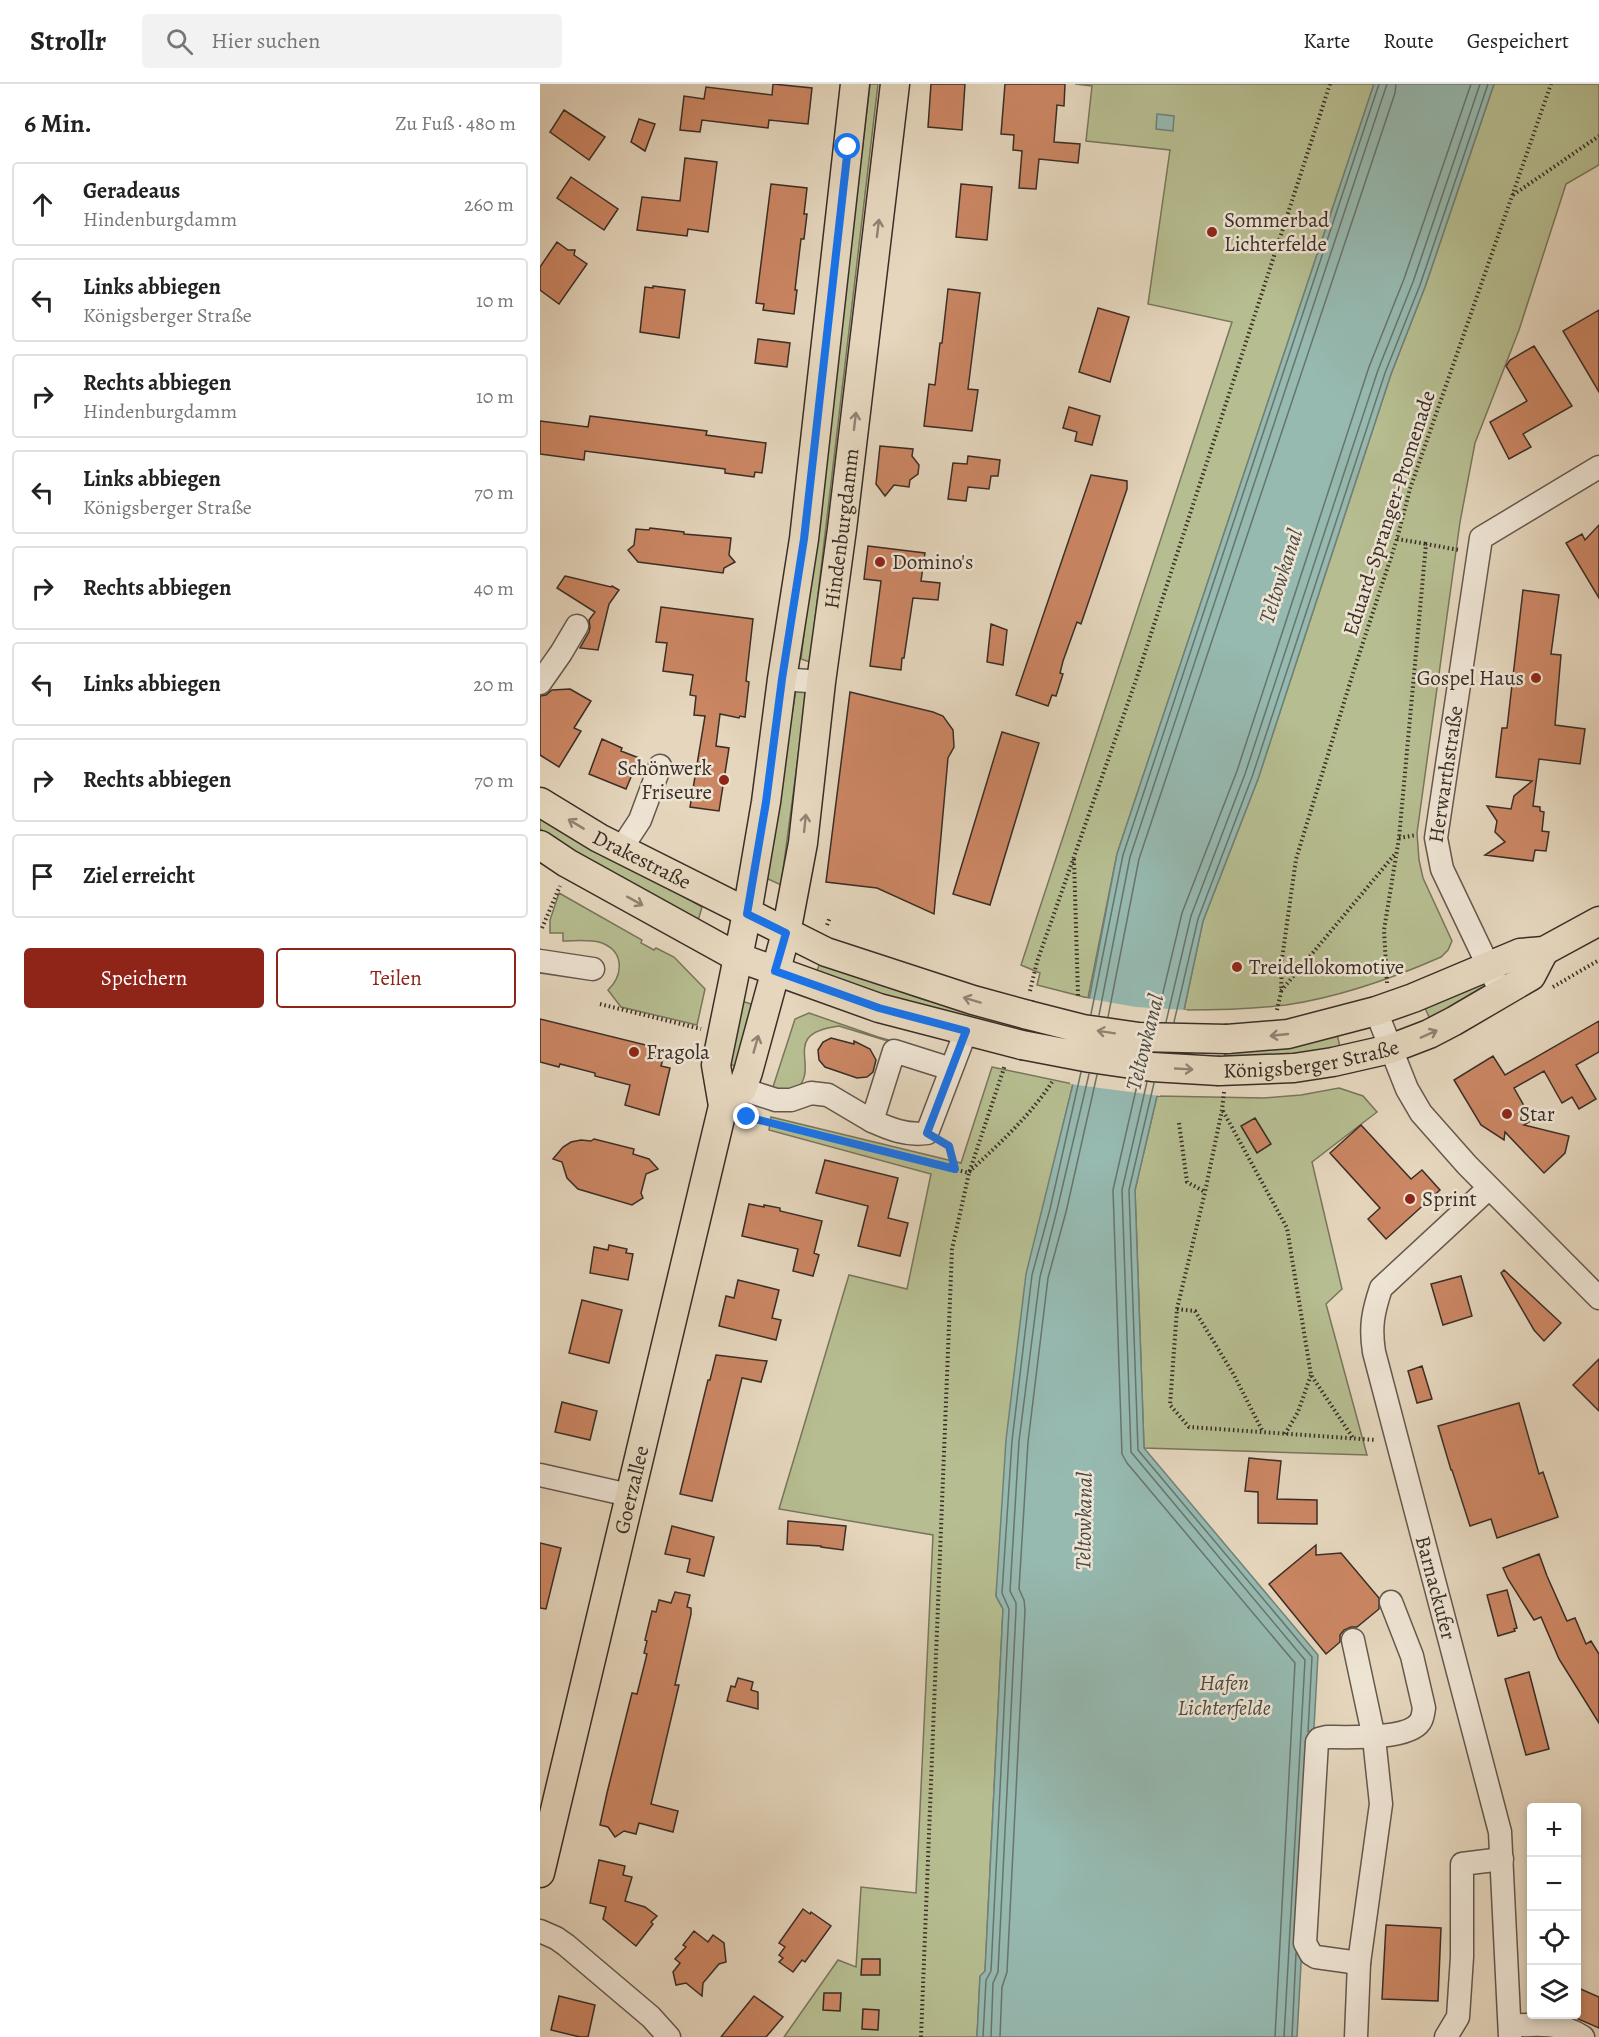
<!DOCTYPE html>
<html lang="de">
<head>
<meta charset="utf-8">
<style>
	body { margin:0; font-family:Alegreya,serif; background:#f2f2f2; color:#222 }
	.controls { position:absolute; right:18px; bottom:18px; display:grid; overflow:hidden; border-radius:6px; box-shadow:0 3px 9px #0003 }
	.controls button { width:54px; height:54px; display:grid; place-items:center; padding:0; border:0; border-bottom:2px solid #e0e0e0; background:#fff; color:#222; font:30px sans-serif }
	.stop { position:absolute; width:18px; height:18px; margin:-14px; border:4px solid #1a73e8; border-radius:50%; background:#fff }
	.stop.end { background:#1a73e8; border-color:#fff; box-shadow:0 2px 6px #0008 }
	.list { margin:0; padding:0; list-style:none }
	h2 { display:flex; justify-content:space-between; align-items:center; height:78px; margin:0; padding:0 24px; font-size:26px }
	h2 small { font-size:20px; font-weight:400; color:#767676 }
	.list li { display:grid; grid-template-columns:39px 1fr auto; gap:18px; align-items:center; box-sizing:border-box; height:84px; margin:0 12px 12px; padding:0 12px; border:2px solid #e0e0e0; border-radius:6px }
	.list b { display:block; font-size:22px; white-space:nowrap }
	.list p { margin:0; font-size:20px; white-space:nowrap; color:#767676 }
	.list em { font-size:20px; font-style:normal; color:#767676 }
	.actions { display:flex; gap:12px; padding:18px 24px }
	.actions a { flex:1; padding:14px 0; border:2px solid #8f2418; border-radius:6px; text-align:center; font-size:21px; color:#8f2418 }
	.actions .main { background:#8f2418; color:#fff }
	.icon { flex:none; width:33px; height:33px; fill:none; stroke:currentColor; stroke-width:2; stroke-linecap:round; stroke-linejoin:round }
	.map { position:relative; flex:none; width:1059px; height:1953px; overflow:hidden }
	header { display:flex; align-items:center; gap:36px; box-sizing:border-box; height:84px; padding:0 30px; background:#fff; border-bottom:2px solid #e0e0e0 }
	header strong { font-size:28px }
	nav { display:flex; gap:33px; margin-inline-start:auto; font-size:21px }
	.search { width:420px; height:54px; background:#f2f2f2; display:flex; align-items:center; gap:15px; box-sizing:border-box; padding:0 21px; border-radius:6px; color:#767676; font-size:22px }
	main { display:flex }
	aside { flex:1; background:#fff }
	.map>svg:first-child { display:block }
</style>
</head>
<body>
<header>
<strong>Strollr</strong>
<div class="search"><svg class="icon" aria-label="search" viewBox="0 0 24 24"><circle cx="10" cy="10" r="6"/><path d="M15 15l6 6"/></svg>Hier suchen</div>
<nav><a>Karte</a><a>Route</a><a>Gespeichert</a></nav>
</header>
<main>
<aside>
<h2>6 Min.<small>Zu Fuß · 480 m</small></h2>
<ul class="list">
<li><svg class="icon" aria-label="ahead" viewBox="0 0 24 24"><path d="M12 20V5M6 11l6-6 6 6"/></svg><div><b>Geradeaus</b><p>Hindenburgdamm</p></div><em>260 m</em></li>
<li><svg class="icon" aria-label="left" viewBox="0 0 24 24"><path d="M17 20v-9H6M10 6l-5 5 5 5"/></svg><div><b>Links abbiegen</b><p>Königsberger Straße</p></div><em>10 m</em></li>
<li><svg class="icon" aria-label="right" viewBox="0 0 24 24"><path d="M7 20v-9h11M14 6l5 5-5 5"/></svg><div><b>Rechts abbiegen</b><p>Hindenburgdamm</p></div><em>10 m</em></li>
<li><svg class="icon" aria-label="left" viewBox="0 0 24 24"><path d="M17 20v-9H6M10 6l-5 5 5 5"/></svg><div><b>Links abbiegen</b><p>Königsberger Straße</p></div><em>70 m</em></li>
<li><svg class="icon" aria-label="right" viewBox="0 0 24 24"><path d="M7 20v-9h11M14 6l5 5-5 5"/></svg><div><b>Rechts abbiegen</b></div><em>40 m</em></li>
<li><svg class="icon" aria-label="left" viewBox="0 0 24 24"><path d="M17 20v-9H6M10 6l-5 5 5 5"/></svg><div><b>Links abbiegen</b></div><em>20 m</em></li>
<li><svg class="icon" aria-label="right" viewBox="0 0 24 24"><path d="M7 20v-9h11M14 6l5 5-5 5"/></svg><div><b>Rechts abbiegen</b></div><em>70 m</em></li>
<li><svg class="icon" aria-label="arrive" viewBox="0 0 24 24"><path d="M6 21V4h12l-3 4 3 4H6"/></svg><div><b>Ziel erreicht</b></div></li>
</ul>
<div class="actions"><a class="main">Speichern</a><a>Teilen</a></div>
</aside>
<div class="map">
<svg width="1059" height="1953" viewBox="0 0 1059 1953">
	<rect width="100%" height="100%" fill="#e5d6bd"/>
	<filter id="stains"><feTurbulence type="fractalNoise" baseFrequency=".00333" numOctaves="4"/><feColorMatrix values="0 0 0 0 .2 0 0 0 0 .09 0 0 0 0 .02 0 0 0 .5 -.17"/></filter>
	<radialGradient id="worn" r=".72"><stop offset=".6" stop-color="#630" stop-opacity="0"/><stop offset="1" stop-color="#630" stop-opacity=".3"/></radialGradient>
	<path fill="#b6bd90" stroke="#78765c" stroke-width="1.5" d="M330,0H338L270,578L261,575Z
		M535,0H834L577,770L548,914L497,901L500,889L481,881L692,238L608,220L630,66L546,57L552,2Z
		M954,0H1059V81L1026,100L979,246L935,359L920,438L877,749L879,776L883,794L912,857L908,866L901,873C851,895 800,913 746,921C712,925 678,926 644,926L663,837L718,695L851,290L885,203Z
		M256,605L267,606L241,801L226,794Z
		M0,731L162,823L158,837L37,769L0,745Z
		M19,809L102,856L101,859L114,866L116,864L134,873L165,905L157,941L81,923L68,906C83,892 85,868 62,859C50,855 35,857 23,857V849H10V836Z
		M280,879L382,915L485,944L483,950L377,923L276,889Z
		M944,898L946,902L891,937L884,922Z
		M202,917L214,921L196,982L188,980Z
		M269,929L338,953L409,973L406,975L299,942C238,950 282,982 256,1006H232L255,935Z
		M797,950L801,967L684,974L686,966Z
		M452,983L533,1000L497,1149L456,1512L463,1525L445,1888L440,1893L437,1953H244L298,1876L316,1883L321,1803L376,1809L393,1451L239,1425L309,1191L367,1205L391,1090L229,1046L231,1033L421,1079Z
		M799,1004L823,1012L837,1028L772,1078L802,1205L786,1220L827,1371L604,1364L595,1106L617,1012L724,1014L761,1011Z"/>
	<path fill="#96b9b0" stroke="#718179" stroke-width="1.5" d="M834,0H954L885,203L851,290L718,695L663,837L644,926L617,1012L595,1106L604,1364L778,1571L757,1953H437L440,1892L445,1887L463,1525L456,1512L466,1356L486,1190L533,1000L577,770Z
		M617,30L634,32L633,47L616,45Z"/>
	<path fill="#e5d6bd" d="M545,914L596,923L647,926L620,1012L530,1000Z"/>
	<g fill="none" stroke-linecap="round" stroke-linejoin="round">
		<path stroke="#68746c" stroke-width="1.5" d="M551,930L583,771L839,0
			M559,931L590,773L847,0
			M568,933L599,775L855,9L856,0
			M616,938L642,829L697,687L829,283L864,195L931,0
			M626,938L651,832L705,690L838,286L873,198L940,0
			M634,938L658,835L712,693L845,289L880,201L948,0
			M598,997L573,1106L582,1370L587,1379L755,1579L735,1953
			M607,998L582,1106L591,1368L765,1576L744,1953
			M614,999L589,1106L598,1366L772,1573L768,1648
			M443,1953L446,1896L451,1887L469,1525L462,1509L472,1357L492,1191L510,1125L541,988
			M451,1953L453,1899L458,1888L476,1526V1519L470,1507L479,1357L500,1193L517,1126L549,990
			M460,1953L462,1903L467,1888L485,1526L484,1516L479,1505L488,1358L508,1194L526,1128L557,991
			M752,1953L756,1869"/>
	</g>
	<path fill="#cb8663" stroke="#3a2e27" stroke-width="1.5" d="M233,0L272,4L268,40L229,36L228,44L162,36L160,48L140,46L144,12L164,15L166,3L232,11Z
		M391,0H425L422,46L388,43Z
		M465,0H525L524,22L517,21L514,58L540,60L538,79L499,75L496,105L479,104L482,67L473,66L474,51L461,50Z
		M24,26L65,53L49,76L10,48Z
		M99,35L115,40L105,67L91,58Z
		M145,74L177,78L168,148L148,145L147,152L97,146L102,113L140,117Z
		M31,93L78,125L64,146L17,114Z
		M231,100L267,104L264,130H267L264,155H261L255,206H257L254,230L223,226L224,220L216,219Z
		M421,100L452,103L447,156L416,153Z
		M17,158L28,166H35L34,171L47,180L19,220L0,206V183Z
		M113,202L145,206L139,254L100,248L105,203L113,204Z
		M408,205L440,209L428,305L438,306L432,347L384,342L389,300L395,301L400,259H402Z
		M558,224L589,233L570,298L539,288Z
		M1059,226V308L1023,247Z
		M218,255L250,259L247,283L215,279Z
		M994,262L1032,322L983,350L991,363L969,375L950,338L987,317L966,282L970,276Z
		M529,323L560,332L552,361L535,357L537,348L523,344Z
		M50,332L167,347L166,351L226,359L222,389L215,388L214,393L185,389V385L45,367L44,376L0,370V337L48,343Z
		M340,362L373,365L372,372L379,381L378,390L370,396L369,403L354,401L345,412L336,400Z
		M428,372L460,376L458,392H451L449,405L428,403L426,417L408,415L413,379L427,380Z
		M551,391L587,397V405L541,540L537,538L523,577L520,589L523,590L516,612L512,611L508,622L476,611Z
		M1059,441V514L1026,459L1042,450L1045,456Z
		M110,444L144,448V450L191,454L189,471L195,478L184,484L183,489L98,478L88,466L94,461L96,445L109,446Z
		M328,462L385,469L381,497L400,499L398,516L373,514L364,574H362L361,586L330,582L341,497L324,495Z
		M25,492L71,503L72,502L79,506L69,520L58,566L40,564L49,548L50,543L49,536L55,528L17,504Z
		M983,506L1019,511L1011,570L1021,571L1015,641L1045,645L1040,680L999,675L993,722L1000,723V727L1004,728L1002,747L1009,748L1006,767L995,766L993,777L945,771L965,758L955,748L957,737L947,722L971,725L974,712L992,697L956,693L962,644H967Z
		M121,523L213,535L206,597L209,598L205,633L200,632L199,634L180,630L176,662L189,664L179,727L150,723L165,632L154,631L156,612L150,611L153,591L123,587L127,559L116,558Z
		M451,540L467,546L463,581L447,578Z
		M30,605L51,617L34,644L41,647L19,683L0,671V612L6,611L12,606Z
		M310,608L393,628L403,632L413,646L414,663L408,674L394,830L337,804L286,798Z
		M462,648L499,659L450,821L413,810Z
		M62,655L82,664L81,667L99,674L86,705L49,690Z
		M0,935L118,964L116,973L123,975L121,982L130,984L119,1031L85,1021L90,1001L55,992V989L20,980L19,983L0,978Z
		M1059,937V968L1036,981L1056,1015L1039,1025L1032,1013L1022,1019L1004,987L974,1004L992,1036L984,1041L1029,1052L1025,1069L1004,1089L965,1048L964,1056L941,1041L914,996L953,972L965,991Z
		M291,954L314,960V957L330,965L336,976L333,988L327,993L317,994L285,983L279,976L278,966L283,958Z
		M715,1034L731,1060L717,1069L701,1042Z
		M821,1041L871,1095L882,1086L900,1106L846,1155L828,1135L840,1124L790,1069Z
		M54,1055L94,1065L93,1070L109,1075L118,1085L106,1090L101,1109L103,1114L92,1121L38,1105L27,1094L22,1078L13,1075L23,1063L31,1058L41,1056L51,1057Z
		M285,1076L358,1094L348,1134L368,1139L360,1172L318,1162L328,1122L276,1109Z
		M209,1120L224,1123V1121L240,1124V1127L282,1137L274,1169L279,1171L273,1192L253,1187L258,1165L202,1152Z
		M69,1161L87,1165L86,1169L93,1170L88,1196L50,1189L54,1163L68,1166Z
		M964,1186L1021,1239L1004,1257L994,1246L961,1189Z
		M921,1192L932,1232L903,1241L891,1200Z
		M198,1196L239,1206L232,1234L241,1236L236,1256L179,1242L186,1212L194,1214Z
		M42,1216L82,1226L69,1279L29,1269Z
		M176,1271L227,1277L221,1298L202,1294L172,1417L140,1410L168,1296H170Z
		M1059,1275V1327L1033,1301Z
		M882,1282L892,1315L877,1319L868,1287Z
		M22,1318L57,1327L50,1356L15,1348Z
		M979,1319L999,1390L1003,1388L1018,1433L957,1454L951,1435L930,1442L912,1386H911L898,1342Z
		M709,1374L741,1377L737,1415L777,1416V1440L718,1439V1408L705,1407Z
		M248,1437L306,1442L303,1466L281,1463V1462L247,1460Z
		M132,1442L174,1453L164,1492L147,1488L150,1475L125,1470Z
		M0,1459L21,1464L6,1525L0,1524Z
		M776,1461V1471L801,1469L839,1514V1525L817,1543H811L804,1546L800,1551V1558L786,1570L729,1500Z
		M999,1470L1007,1492L1027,1537L1035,1534L1046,1560L1051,1557L1059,1570V1639L1019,1575L1001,1533L994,1536L968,1495L963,1484Z
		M967,1506L977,1544L974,1545L975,1547L958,1552L947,1511Z
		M135,1508L150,1511L147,1523L151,1524V1530L135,1601H139L111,1720L138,1727L133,1748L99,1739L96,1750L84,1747L75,1753L68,1743L60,1741L67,1709L92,1609L97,1610L107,1570L104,1569L107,1557L105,1556L112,1527L116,1528L119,1516L131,1519Z
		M989,1588L1009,1665L986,1671L965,1595Z
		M198,1594L213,1598L211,1606L218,1608V1625L187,1617L191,1602L195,1603Z
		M59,1776L85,1782L83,1791L92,1793L85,1817L105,1823L117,1832L111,1838L113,1840L96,1862L63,1835L66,1823L50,1819Z
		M263,1825L270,1830L271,1828L291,1842L265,1878L262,1876L253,1888L239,1878L243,1874L239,1871L245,1863L239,1859Z
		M846,1841L901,1844L898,1917L842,1915Z
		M154,1847L168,1858L173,1851L184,1859L186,1878L179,1880L163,1899L162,1912L146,1899L136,1901L133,1888L140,1879L135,1875L146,1863L143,1861Z
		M322,1875H340V1891H321Z
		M1036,1903L1059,1913V1944L1036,1934Z
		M284,1909H301L300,1927L283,1926Z
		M19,1912L55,1921L48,1953H40L11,1946Z
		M214,1912L243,1933L226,1953H181Z
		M323,1925L339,1926L338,1946L322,1945Z"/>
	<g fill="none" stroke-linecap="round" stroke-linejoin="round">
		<defs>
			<g id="minor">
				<path d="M242,595L281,598"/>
				<path d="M0,599L21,569L37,542"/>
				<path d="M81,765L100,736L120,682"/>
				<path d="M0,877L53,885"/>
				<path id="s1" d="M955,896L902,785L896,754L941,454L1059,383"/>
				<path d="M836,927L867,1005L881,1029L927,1081L1059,1214"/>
				<path d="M202,1005L236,1016H251L271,1009L288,1011L332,1037L354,967L411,985"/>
				<path d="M332,1037C350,1045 367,1052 387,1049L426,947"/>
				<path id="s2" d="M949,1104L841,1204C833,1228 830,1243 834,1268L960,1748L970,1953"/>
				<path d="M0,1391L89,1411"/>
				<path d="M813,1556L834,1654L841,1720L819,1879L816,1953"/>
				<path d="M0,1847L16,1854L26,1861L111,1933L129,1953"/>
				<path d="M819,1879L776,1873L771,1870L765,1859L777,1658L779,1655L787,1653C807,1653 868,1656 880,1638C883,1634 883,1629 884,1624L872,1572L851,1518"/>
				<path d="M970,1942C998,1940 1019,1938 1043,1953"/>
				<path d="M906,1953L918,1933L922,1873V1780L962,1775"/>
			</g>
			<g id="major">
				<path id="s3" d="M0,718L59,754L286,868L433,916L488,931"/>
				<path d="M0,761L27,779L197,873L339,924L482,961"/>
				<path d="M687,955L748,950L836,927L873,914L980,869L1004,867L1059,837"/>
				<path id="s4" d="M679,987L754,984L793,978L850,965L889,950L914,937L991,892L1004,867"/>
				<path id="s5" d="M183,1022L202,1005L208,988L246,849L263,759L281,598L302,445L355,0"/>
				<path id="s6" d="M0,1789L183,1022L176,981L207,829L226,718L242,595L264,455L315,0"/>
			</g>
		</defs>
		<use href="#minor" stroke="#65584c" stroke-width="25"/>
		<use href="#major" stroke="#3a2e27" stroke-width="31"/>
		<path stroke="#3a2e27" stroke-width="4" stroke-dasharray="1.5 3" stroke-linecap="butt" d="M973,111L1059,52
			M857,455L886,460
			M859,754L876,751
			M534,775L538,912
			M287,841L290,833
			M2,844L20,802
			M847,899L844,846L859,754L886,460L919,466
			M1013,903L1059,876
			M490,907L497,878L595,599L790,0
			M741,907L855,770
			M60,920L161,945
			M737,926L741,908L742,875L756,775L813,589L857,455L870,405L1011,0
			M684,1008L682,1026L665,1108L637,1225L630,1321L649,1343L836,1356
			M683,1027L747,1144L771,1291L813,1354
			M207,1033L429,1089
			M639,1039L647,1098L665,1108
			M403,1058L409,1062L415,1085
			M429,1088C459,1060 490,1032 512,998
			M637,1225L655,1227L694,1291L723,1348
			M745,1350L758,1328L771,1291
			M381,1953L412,1165L429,1089L465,981"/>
		<use href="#minor" stroke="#eee4d4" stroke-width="22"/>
		<use href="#major" stroke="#e5d6bd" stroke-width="28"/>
		<defs>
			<path id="major-bridge" d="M488,931L543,945L599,953L687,955
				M482,961L550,974L612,983L679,987"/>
		</defs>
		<use href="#major-bridge" stroke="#3a2e27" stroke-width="31" stroke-linecap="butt"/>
		<use href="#major-bridge" stroke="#e5d6bd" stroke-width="28"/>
	</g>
	<defs><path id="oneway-shaft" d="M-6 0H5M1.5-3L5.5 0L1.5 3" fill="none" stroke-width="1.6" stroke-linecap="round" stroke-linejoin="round" transform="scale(1.5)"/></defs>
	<g stroke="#908272">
		<use href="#oneway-shaft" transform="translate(338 144) rotate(-83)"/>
		<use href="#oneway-shaft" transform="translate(315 337) rotate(-83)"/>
		<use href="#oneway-shaft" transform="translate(265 739) rotate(-84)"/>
		<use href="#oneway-shaft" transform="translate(36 740) rotate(-149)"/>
		<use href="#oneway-shaft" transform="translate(95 817) rotate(29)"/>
		<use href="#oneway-shaft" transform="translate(432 916) rotate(-163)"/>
		<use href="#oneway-shaft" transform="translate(566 948) rotate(-171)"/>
		<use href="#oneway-shaft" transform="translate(889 950) rotate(-24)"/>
		<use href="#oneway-shaft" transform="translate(739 951) rotate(174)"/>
		<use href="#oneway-shaft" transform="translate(216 960) rotate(-74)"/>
		<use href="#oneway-shaft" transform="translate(644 985) rotate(3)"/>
	</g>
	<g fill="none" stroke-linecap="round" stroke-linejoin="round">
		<path stroke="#1a73e8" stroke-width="8" d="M207,1033L415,1085L409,1062L387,1049L426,947L339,924L235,887L246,849L207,830L226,718L242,595L264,455L308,63"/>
	</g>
	<g fill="#8f2418" stroke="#eee4d4" stroke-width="2">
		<circle cx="672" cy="148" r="6"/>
		<circle cx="340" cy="478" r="6"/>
		<circle cx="996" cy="594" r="6"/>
		<circle cx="184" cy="696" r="6"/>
		<circle cx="697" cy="883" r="6"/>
		<circle cx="94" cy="968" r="6"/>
		<circle cx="967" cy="1030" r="6"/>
		<circle cx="870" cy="1115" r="6"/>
	</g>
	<g text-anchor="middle" stroke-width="5" stroke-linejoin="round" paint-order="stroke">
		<g font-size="21" fill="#3a2e27" stroke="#eee4d4" text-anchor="start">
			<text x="684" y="143">Sommerbad<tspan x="684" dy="24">Lichterfelde</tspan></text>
			<text x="352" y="485">Domino's</text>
			<text x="984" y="601" text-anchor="end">Gospel Haus</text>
			<text x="172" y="691" text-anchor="end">Schönwerk<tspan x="172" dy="24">Friseure</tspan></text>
			<text x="709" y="890">Treidellokomotive</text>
			<text x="106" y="975">Fragola</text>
			<text x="979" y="1037">Star</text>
			<text x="882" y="1122">Sprint</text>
		</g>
		<g font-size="21" fill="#3a2e27" stroke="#eee4d4">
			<text transform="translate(849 429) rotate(-72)" y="7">Eduard-Spranger-Promenade</text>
			<text dy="7" stroke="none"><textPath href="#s5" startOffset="596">Hindenburgdamm</textPath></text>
			<text dy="7" stroke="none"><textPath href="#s1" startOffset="219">Herwarthstraße</textPath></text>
			<text dy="7" stroke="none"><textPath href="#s3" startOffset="117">Drakestraße</textPath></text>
			<text dy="7" stroke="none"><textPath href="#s4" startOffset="93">Königsberger Straße</textPath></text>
			<text dy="7" stroke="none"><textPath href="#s6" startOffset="394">Goerzallee</textPath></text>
			<text dy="7" stroke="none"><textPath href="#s2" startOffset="456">Barnackufer</textPath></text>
		</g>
		<g font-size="22" font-style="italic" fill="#4c4a42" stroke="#eee4d4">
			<text transform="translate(740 492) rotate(-72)" y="8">Teltowkanal</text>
			<text transform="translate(604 958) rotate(-76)" y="8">Teltowkanal</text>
			<text transform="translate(543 1437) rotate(-89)" y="8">Teltowkanal</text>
			<text x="684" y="1606">Hafen<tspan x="684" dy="25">Lichterfelde</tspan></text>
		</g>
	</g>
	<rect width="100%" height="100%" filter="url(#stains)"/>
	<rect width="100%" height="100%" fill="url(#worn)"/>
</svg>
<div class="controls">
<button>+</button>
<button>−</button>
<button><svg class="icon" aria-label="locate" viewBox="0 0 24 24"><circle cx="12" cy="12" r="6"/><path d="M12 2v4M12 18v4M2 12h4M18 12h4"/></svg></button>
<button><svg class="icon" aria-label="layers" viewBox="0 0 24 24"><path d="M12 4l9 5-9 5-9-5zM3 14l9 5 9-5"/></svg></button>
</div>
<div class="stop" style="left:308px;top:63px"></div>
<div class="stop end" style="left:207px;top:1033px"></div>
</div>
</main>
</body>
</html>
